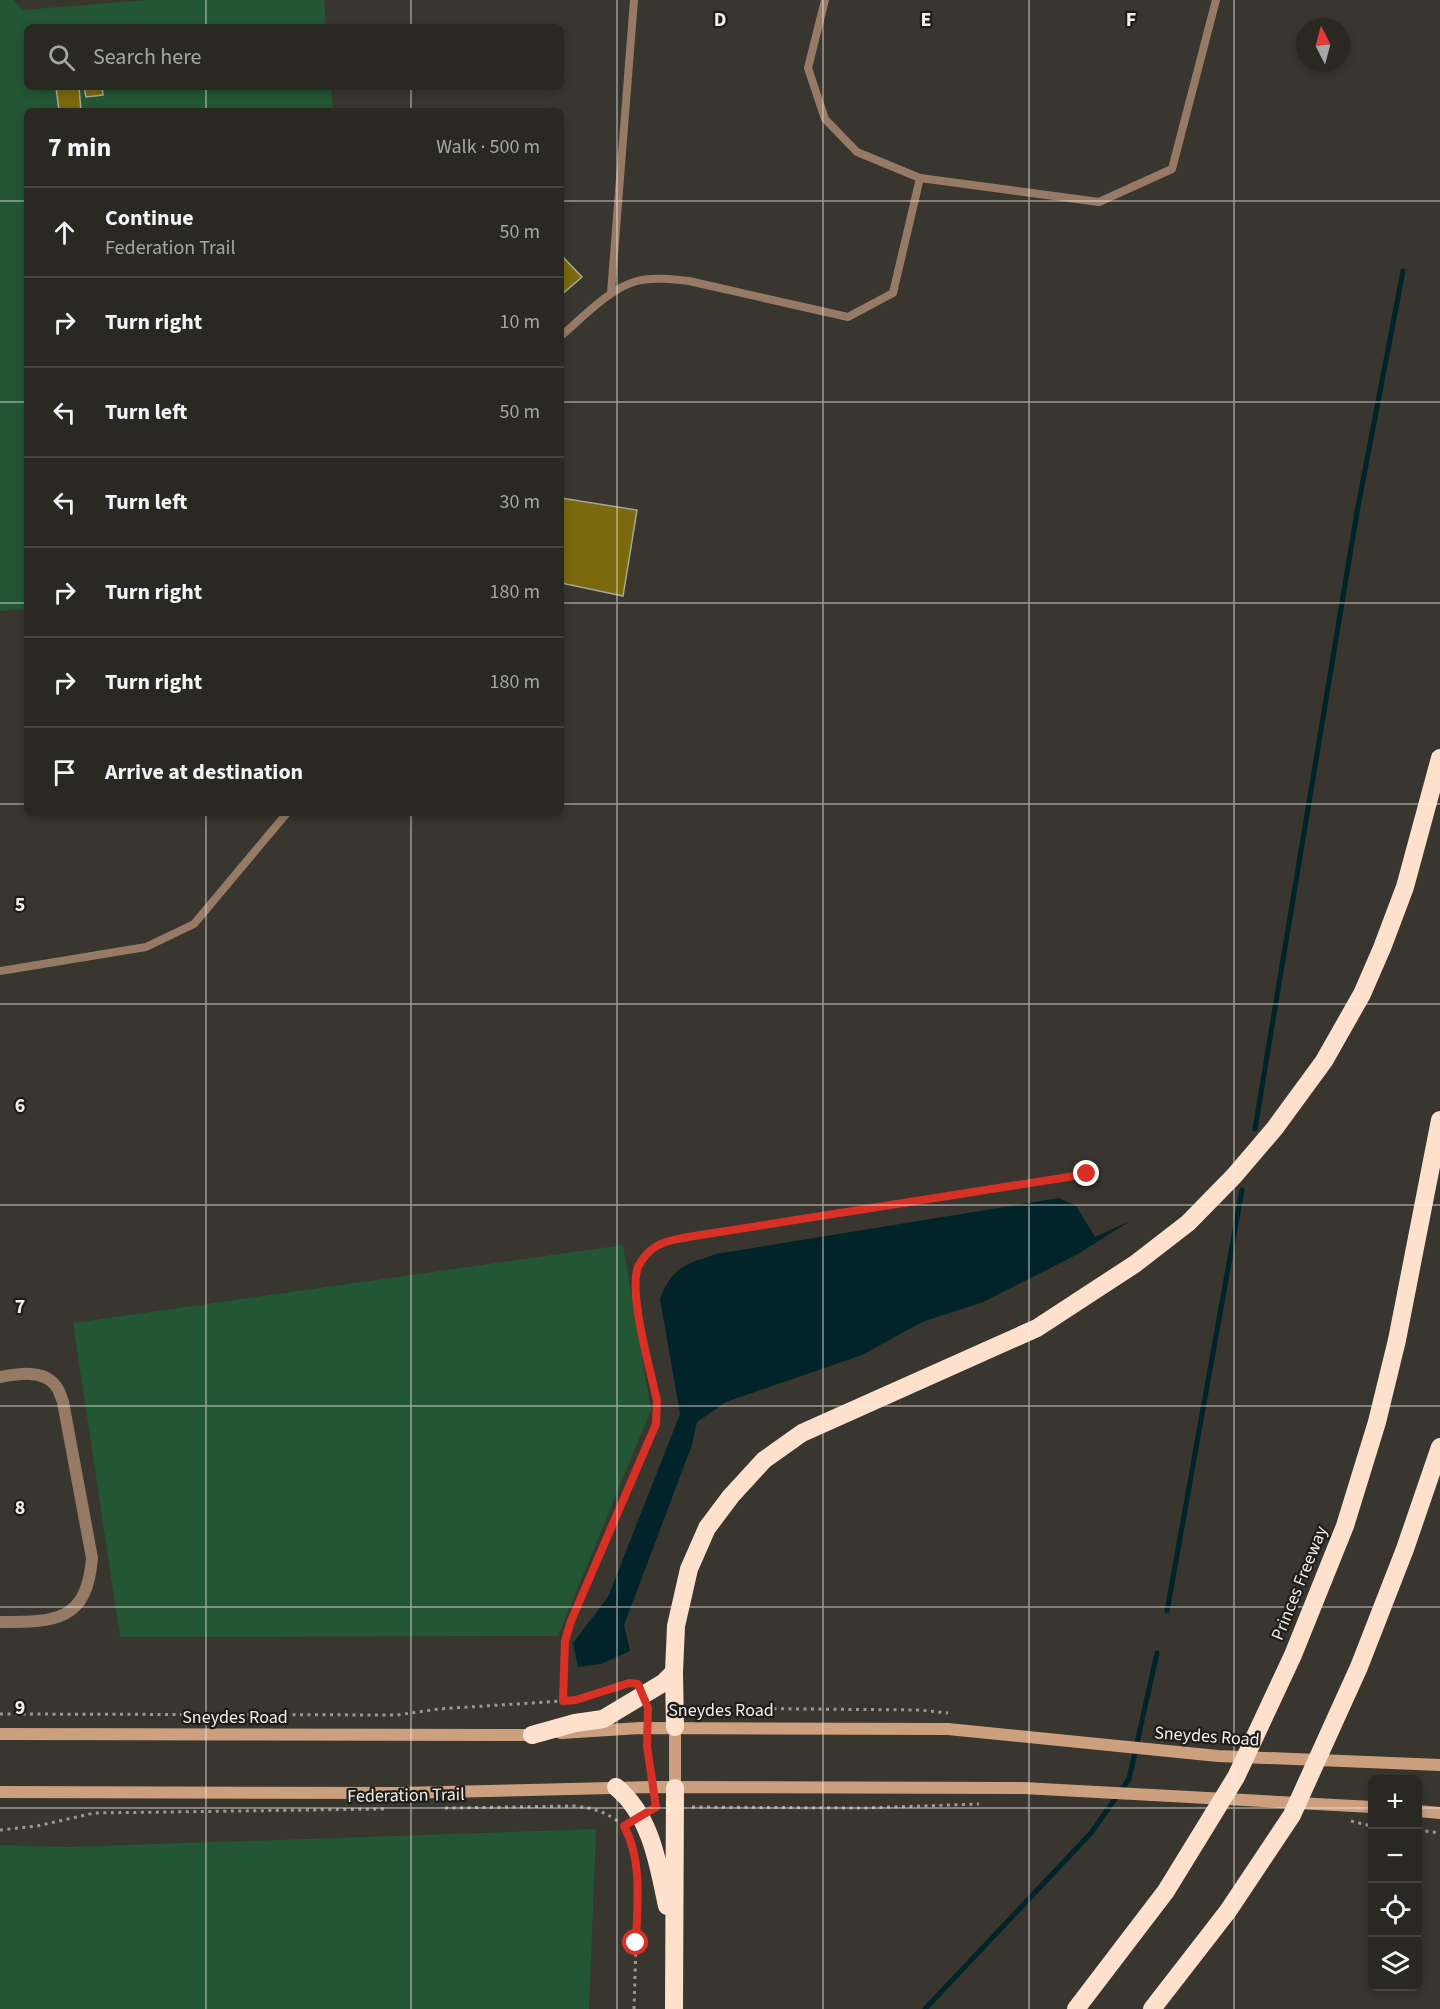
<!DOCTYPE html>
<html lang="en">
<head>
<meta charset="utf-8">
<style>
	body { margin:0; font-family:"Source Sans 3",sans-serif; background:#36342f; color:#f1f3f6 }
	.controls { position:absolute; right:18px; bottom:18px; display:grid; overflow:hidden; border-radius:9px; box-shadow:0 3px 9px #0003 }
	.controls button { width:54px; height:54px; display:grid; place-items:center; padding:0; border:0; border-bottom:2px solid #464440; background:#2a2822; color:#f1f3f6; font:30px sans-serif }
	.compass { position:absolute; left:1296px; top:18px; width:54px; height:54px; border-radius:50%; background:#2a2822; box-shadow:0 3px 9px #0003; rotate:354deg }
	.stop { position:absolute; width:18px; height:18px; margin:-14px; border:4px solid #d93025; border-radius:50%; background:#fff }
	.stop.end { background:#d93025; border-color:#fff; box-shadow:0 2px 6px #0008 }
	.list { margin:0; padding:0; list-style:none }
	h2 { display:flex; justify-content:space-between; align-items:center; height:78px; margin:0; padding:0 24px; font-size:26px }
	h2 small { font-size:20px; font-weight:400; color:#a5a6a5 }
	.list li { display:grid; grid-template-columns:39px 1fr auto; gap:18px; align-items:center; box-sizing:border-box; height:90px; padding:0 24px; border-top:2px solid #464440 }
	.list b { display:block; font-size:22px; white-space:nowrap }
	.list p { margin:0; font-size:20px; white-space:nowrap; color:#a5a6a5 }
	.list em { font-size:20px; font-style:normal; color:#a5a6a5 }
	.icon { flex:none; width:33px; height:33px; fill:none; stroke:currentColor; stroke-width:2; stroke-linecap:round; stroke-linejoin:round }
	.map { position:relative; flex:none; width:1440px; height:2009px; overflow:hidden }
	.search { position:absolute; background:#2a2822; box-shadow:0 3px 9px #0003; left:24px; top:24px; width:540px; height:66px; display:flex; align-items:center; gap:15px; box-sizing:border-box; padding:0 21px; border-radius:9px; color:#a5a6a5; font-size:22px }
	.panel { position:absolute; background:#2a2822; box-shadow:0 3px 9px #0003; left:24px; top:108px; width:540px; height:708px; border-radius:9px }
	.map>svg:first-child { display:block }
</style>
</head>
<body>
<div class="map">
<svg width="1440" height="2009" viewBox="0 0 1440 2009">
	<rect width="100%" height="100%" fill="#38362e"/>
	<path fill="#235634" d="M0,0H14L22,10L146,0H324L326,27H27V87H331L333,111H27V609L0,611Z
		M623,1245L651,1410L558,1636L120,1637L73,1323Z
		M596,1829L589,2009H0V1845L68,1847Z"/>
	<path fill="#002429" d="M1059,1198L1076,1206L1095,1237L1130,1221L1078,1254L983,1302L922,1322L862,1355L726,1402L697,1422L692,1445L624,1625L630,1651L601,1664L578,1667L573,1643L608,1597L680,1414L660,1299C673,1266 685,1265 716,1254Z"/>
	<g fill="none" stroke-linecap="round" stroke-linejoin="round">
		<path stroke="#002429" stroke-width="5" d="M1255,1129L1357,512L1403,271
			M1167,1611L1242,1190
			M925,2009L1091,1833L1129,1779L1157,1653"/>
	</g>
	<path fill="#7a690d" stroke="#a9a79d" stroke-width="1.5" d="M56,87H79L81,111H59Z
		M84,87H102L103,95L86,97Z
		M561,255L582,277L561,295Z
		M561,498L637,510L623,596L561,583Z"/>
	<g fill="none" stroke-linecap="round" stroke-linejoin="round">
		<path stroke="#9a9992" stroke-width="3" stroke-dasharray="3 4.5" stroke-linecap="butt" d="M563,1700L565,1641L571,1621L656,1424L657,1401L637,1304L635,1279L638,1266L647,1254L659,1244L688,1237L1087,1175
			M691,1708L920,1710L948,1713
			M0,1714L397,1715L439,1709L576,1700L625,1684
			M647,1743L651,1775
			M692,1807L864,1808L979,1804
			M445,1808L574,1806C595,1808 609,1813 625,1827
			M1351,1821L1372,1826
			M0,1830L37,1826L94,1813L384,1809
			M1418,1830L1440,1833
			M634,2009L636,1943V1855"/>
		<path stroke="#967a65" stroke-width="8" d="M825,0L808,68L825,119L857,152L920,178L1099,202L1172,169L1216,0
			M611,293L634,0
			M561,336C582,318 610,288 637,281C653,277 672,279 689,281L848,317L893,293L920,178
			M0,971L146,947L194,924L287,813"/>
		<path stroke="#967a65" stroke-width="12" d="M0,1377C17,1374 43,1369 55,1385C59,1389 61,1397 63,1402L92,1558C87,1622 55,1622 0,1622"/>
		<path stroke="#cc9f7e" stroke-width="12" d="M561,1733L640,1728L948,1729L1218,1756L1440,1765
			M0,1734L538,1735
			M675,1788V1727
			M0,1792L400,1793L652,1787L1023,1788L1372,1807
			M1418,1811L1440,1813"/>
		<path stroke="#fde1cd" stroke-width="18" d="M675,1727L674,1672L676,1626L689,1569L707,1528L731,1496L764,1460L802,1433L1037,1328L1135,1264L1188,1223L1234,1176L1275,1128L1324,1061L1362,994L1382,948L1405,887L1440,758
			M532,1735L575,1723L603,1719L663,1683L674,1672
			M616,1787C651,1816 658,1863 667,1906
			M674,2009L675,1788
			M1076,2009L1166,1891L1236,1777L1293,1655L1345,1526L1377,1422L1397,1340L1440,1120
			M1152,2009L1228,1911L1292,1815L1359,1667L1405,1549L1440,1447"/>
	</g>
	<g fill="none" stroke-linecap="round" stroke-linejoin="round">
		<path stroke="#d93025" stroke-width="8" d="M636,1943C637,1904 643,1861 624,1826L656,1807L647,1746L648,1708L638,1684L629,1683L576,1700L563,1701L565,1641L571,1621L656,1424L657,1401C651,1372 628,1293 638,1267C642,1258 652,1247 661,1244C669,1240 679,1239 688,1237L1087,1174"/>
	</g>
	<path fill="none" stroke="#f0efea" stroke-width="1.5" stroke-opacity="0.55" d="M206,0V27M411,0V27M617,0V2009M823,0V2009M1029,0V2009M1234,0V2009M206,87V111M411,87V111M0,201H27M561,201H1440M0,402H27M561,402H1440M0,603H27M561,603H1440M0,804H27M561,804H1440M206,813V2009M411,813V2009M0,1004H1440M0,1205H1440M0,1406H1440M0,1607H1440M0,1808H1372M1418,1808H1440"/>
	<g text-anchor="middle" stroke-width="4.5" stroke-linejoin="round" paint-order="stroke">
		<g font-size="18" fill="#f0efea" stroke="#1e1d1a">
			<text transform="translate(1299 1583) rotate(-68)" y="6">Princes Freeway</text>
			<text x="721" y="1716">Sneydes Road</text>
			<text x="235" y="1723">Sneydes Road</text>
			<text transform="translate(1207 1736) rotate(4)" y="6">Sneydes Road</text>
			<text transform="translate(406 1795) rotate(-1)" y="6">Federation Trail</text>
		</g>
	</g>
	<g font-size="20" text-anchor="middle" font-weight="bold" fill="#f0efea" stroke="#1e1d1a" stroke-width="4.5" stroke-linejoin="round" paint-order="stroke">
		<text x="720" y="26">D</text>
		<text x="926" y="26">E</text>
		<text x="1131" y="26">F</text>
		<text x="20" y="911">5</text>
		<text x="20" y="1112">6</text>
		<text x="20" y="1313">7</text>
		<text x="20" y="1514">8</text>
		<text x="20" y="1714">9</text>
	</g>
</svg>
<div class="controls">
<button>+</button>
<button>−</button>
<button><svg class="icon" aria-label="locate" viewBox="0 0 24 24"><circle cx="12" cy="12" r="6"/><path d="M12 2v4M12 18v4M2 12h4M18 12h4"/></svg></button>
<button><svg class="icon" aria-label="layers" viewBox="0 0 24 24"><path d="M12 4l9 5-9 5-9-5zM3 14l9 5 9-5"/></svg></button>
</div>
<svg class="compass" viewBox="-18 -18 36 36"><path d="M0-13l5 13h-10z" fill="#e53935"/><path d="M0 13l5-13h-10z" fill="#a5a6a5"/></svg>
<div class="stop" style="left:636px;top:1943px"></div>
<div class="stop end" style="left:1087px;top:1174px"></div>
<div class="search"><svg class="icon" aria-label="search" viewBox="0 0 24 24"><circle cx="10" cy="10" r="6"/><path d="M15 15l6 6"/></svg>Search here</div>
<section class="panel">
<h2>7 min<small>Walk · 500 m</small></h2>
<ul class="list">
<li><svg class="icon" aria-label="ahead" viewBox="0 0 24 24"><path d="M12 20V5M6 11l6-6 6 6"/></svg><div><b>Continue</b><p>Federation Trail</p></div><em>50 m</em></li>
<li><svg class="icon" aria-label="right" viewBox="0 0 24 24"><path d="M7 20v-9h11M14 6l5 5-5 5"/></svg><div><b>Turn right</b></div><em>10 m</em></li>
<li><svg class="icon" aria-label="left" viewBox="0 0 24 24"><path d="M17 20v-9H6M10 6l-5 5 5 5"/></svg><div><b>Turn left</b></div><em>50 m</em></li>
<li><svg class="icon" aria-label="left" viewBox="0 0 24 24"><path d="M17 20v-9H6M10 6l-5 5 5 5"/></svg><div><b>Turn left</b></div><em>30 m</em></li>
<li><svg class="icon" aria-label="right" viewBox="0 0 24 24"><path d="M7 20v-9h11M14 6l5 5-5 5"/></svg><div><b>Turn right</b></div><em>180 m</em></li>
<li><svg class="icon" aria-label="right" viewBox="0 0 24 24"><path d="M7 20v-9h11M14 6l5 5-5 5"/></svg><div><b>Turn right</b></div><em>180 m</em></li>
<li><svg class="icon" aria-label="arrive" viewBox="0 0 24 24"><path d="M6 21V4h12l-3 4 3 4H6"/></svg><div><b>Arrive at destination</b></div></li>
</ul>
</section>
</div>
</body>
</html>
